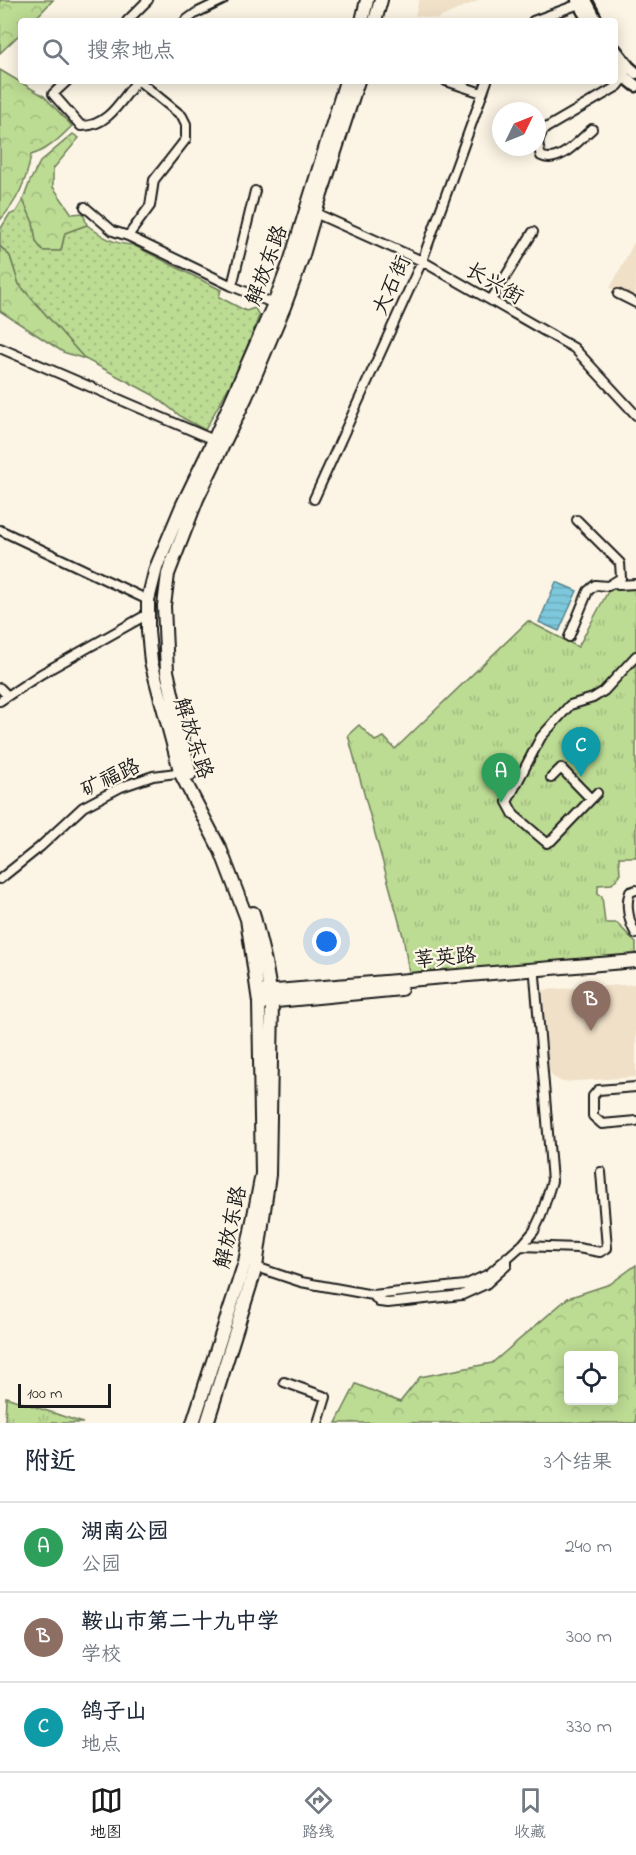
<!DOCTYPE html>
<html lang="zh">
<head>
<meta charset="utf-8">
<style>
	body { margin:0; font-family:"Indie Flower","LXGW WenKai TC",sans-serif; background:#f2f2f3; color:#1f2937 }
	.controls { position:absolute; right:18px; bottom:18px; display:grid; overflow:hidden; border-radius:6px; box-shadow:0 3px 15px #0003 }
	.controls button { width:54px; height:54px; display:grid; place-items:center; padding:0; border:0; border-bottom:2px solid #e0e1e3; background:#fff; color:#1f2937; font:30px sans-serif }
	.compass { position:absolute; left:492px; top:102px; width:54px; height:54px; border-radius:50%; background:#fff; box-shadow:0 3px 15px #0003; rotate:47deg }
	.scale { position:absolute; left:18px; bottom:15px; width:93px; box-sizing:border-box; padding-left:6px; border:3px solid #1c1c1c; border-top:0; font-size:16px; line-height:21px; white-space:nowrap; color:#1c1c1c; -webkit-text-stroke:4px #fcf5e5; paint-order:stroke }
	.you { position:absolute; left:327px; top:942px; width:21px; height:21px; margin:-15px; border:4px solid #fff; border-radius:50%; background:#1a73e8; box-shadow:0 0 0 9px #1a73e833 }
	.badge { display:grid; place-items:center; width:39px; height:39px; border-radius:50%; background:#1c1c1c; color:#fff; font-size:20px; font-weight:700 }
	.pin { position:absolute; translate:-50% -50px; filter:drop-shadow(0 2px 3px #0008) }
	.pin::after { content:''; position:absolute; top:32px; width:21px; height:18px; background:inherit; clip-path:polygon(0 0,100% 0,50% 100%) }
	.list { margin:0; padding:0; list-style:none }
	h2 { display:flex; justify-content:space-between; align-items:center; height:78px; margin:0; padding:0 24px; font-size:26px }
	h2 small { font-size:20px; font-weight:400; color:#747a83 }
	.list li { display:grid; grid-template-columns:39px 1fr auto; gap:18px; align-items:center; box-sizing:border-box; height:90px; padding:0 24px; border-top:2px solid #e0e1e3 }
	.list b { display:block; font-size:22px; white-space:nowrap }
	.list p { margin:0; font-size:20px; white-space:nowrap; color:#747a83 }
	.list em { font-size:20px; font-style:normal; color:#747a83 }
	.icon { flex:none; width:33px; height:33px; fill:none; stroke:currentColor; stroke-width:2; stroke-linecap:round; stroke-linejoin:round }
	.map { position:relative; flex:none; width:636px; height:1423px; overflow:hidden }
	.search { position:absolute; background:#fff; box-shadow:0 3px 15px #0003; left:18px; right:18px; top:18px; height:66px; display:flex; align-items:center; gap:15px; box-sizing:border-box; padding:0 21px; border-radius:6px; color:#747a83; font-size:22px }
	.sheet { height:348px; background:#fff }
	nav { display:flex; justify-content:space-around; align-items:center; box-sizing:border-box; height:84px; border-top:2px solid #e0e1e3; background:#fff; font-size:16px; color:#747a83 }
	nav a { display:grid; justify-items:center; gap:3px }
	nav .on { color:#1c1c1c }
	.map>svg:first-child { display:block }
</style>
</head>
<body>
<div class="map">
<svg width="636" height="1423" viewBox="0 0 636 1423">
	<defs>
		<pattern id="forest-crowns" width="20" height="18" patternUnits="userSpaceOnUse" patternTransform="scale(1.5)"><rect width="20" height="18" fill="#bcdb93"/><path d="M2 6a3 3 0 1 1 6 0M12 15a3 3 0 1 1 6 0" fill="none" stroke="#a1bb7e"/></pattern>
		<pattern id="park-tufts" width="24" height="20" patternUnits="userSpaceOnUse" patternTransform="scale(1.5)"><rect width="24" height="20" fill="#bcdb93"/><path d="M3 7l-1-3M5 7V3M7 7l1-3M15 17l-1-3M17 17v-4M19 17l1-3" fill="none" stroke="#a1bb7e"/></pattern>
		<pattern id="garden-dots" width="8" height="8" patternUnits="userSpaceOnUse" patternTransform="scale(1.5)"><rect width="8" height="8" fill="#bcdb93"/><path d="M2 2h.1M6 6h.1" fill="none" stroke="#a1bb7e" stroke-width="1.8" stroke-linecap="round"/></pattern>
		<pattern id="water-rules" width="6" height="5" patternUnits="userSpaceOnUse" patternTransform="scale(1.5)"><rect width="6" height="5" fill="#7dc8dc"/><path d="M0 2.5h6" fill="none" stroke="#6babbc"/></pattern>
	</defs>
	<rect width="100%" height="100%" fill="#fcf5e5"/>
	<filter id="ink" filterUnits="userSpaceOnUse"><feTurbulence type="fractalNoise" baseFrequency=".0167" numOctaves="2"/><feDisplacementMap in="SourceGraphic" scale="12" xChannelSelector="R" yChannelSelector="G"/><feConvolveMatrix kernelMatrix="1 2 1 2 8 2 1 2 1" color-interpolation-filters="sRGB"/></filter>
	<g filter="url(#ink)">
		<path fill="#f0e0c8" d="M419,0H479L437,19L415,15Z
			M636,239V300L610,288Z
			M636,984V1077L562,1082L553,1077L549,1071L543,990Z"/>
		<path fill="url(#forest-crowns)" stroke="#6c7c58" stroke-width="1.5" fill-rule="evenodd" d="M0,0H53L33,21H21V33L0,53Z
			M0,70L44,96L72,126C60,138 48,150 31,155C27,180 18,201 0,220Z
			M73,134L79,138L53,169V187L72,214L83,213L87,225L65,233L61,251H43L36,242L33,223L23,200L30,181L40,162Z
			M0,246L10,256L19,284L85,359L63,352L0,311Z
			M636,1265V1423H336L356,1384L400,1402L420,1377L492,1363L568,1298L610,1284ZM568,1356H614V1400H568Z"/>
		<path fill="url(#park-tufts)" stroke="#6c7c58" stroke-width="1.5" d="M611,586L616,589H636V857H619L620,875L612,884L598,885V895L602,896L605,923H617L636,943V957L409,973L403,936L348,735L359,725L375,741L384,737L395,749L528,621L578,647Z
			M6,1397L83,1423H5Z"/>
		<path fill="url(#garden-dots)" stroke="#6c7c58" stroke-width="1.5" d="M23,200L33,223L36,242L43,251H61L65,233L87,225C103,237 113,244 133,245L221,290L219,297L246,311L255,308L259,316L238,370L205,430L183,418L153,395L85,359L19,284L10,256L0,246V230L9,215L16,212Z"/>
		<path fill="url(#water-rules)" stroke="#56838f" stroke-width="1.5" d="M556,582L577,591L559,631L539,622Z"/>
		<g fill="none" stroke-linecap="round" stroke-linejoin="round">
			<defs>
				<path id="minor" d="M127,21L148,0
					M185,21L196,13L223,0
					M533,21L582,3
					M67,81L53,94L81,126C108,127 121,100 137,81
					M446,81L482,93
					M592,129C579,140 559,165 541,156C537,144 537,137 546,128L618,86L625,77
					M85,207L113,231L128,236L232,286L277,305
					M315,213L422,261L574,348L636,415
					M128,236L150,206L154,180L186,139V124L182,116L139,81
					M232,286L255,191
					M618,294L636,303
					M491,300L533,232
					M0,348L214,440
					M314,499L422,261L487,81
					M0,530L148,600
					M615,583L618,585L636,584
					M569,637L588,591L595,585L608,586L621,578L620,563L577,520
					M0,688L7,695
					M0,701L41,674L148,614
					M551,778L561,768L591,799
					M597,793L551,841L547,843L514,815L507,802L541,737L570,705L593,698L604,691L636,656
					M0,879L40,847L83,807L121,787L153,776L184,772
					M636,890L630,892C625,904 629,923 636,934
					M636,1087L598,1090L593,1096V1116L602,1124L636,1121
					M521,1246L578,1248L600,1252L607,1248L601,1172
					M256,1267L301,1282L373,1295L465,1285L489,1274L523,1244L534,1231L541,1216L552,1181L535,976
					M373,1295L379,1302L388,1303L462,1295L486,1284L507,1265V1257
					M284,1382L326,1397L318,1423"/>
				<path id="secondary" d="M577,0L588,21
					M586,0L597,21
					M615,49L629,67L636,73
					M615,63L625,77L636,86"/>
				<path id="primary" d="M362,21L367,0
					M375,21L381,0
					M190,774L167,671L164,606L168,574L197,499L246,397L284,307L302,258L315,213L358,81
					M264,992L636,961
					M266,1002L401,989
					M193,1423L245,1262L262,1174L259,1002L247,919L221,851L181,774L151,662L148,631V600L156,568L182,506L214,440L274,304L291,259L346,81
					M207,1423L256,1267L269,1175L272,1002L265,962L253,913"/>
			</defs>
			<use href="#minor" stroke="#1c1c1c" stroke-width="12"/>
			<use href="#secondary" stroke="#1c1c1c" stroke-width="15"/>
			<use href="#primary" stroke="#1c1c1c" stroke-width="16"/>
			<use href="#minor" stroke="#fcf5e5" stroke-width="8"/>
			<use href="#secondary" stroke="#fcf5e5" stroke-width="10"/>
			<use href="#primary" stroke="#fcf5e5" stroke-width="12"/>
		</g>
	</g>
	<g text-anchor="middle" stroke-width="4.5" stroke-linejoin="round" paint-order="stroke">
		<g font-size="21" fill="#1c1c1c" stroke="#fcf5e5">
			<text transform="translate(266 265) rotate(-70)" y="7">解放东路</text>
			<text transform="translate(495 283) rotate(30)" y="7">长兴街</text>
			<text transform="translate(391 285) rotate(-66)" y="7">大石街</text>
			<text transform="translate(194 738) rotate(72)" y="7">解放东路</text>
			<text transform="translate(110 777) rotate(-25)" y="7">矿福路</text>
			<text transform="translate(445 957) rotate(-5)" y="7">莘英路</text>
			<text transform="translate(230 1227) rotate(-78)" y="7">解放东路</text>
		</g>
	</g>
</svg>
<div class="controls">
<button><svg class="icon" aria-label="locate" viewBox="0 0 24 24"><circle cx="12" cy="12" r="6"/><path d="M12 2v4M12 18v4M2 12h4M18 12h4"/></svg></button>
</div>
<svg class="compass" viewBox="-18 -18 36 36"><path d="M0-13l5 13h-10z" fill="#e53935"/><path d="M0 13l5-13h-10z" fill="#747a83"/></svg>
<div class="scale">100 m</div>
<div class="you"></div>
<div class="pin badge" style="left:501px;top:803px;background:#2e9e5b">A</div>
<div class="pin badge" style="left:591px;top:1031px;background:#8d6e63">B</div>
<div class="pin badge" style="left:581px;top:777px;background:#0f9aa8">C</div>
<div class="search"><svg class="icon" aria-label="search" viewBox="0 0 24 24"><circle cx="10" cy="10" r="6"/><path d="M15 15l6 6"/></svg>搜索地点</div>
</div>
<section class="sheet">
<h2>附近<small>3个结果</small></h2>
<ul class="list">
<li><span class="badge" style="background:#2e9e5b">A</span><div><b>湖南公园</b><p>公园</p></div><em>240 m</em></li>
<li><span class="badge" style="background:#8d6e63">B</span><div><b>鞍山市第二十九中学</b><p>学校</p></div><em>300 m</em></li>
<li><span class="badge" style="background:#0f9aa8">C</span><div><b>鸽子山</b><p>地点</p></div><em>330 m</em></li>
</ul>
</section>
<nav>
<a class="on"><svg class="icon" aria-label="map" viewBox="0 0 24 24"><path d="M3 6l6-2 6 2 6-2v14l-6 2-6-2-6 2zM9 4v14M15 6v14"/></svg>地图</a>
<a><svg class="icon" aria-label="directions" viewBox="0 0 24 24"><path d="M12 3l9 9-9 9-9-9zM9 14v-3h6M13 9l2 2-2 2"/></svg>路线</a>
<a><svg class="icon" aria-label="saved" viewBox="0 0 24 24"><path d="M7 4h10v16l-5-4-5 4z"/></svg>收藏</a>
</nav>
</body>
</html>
